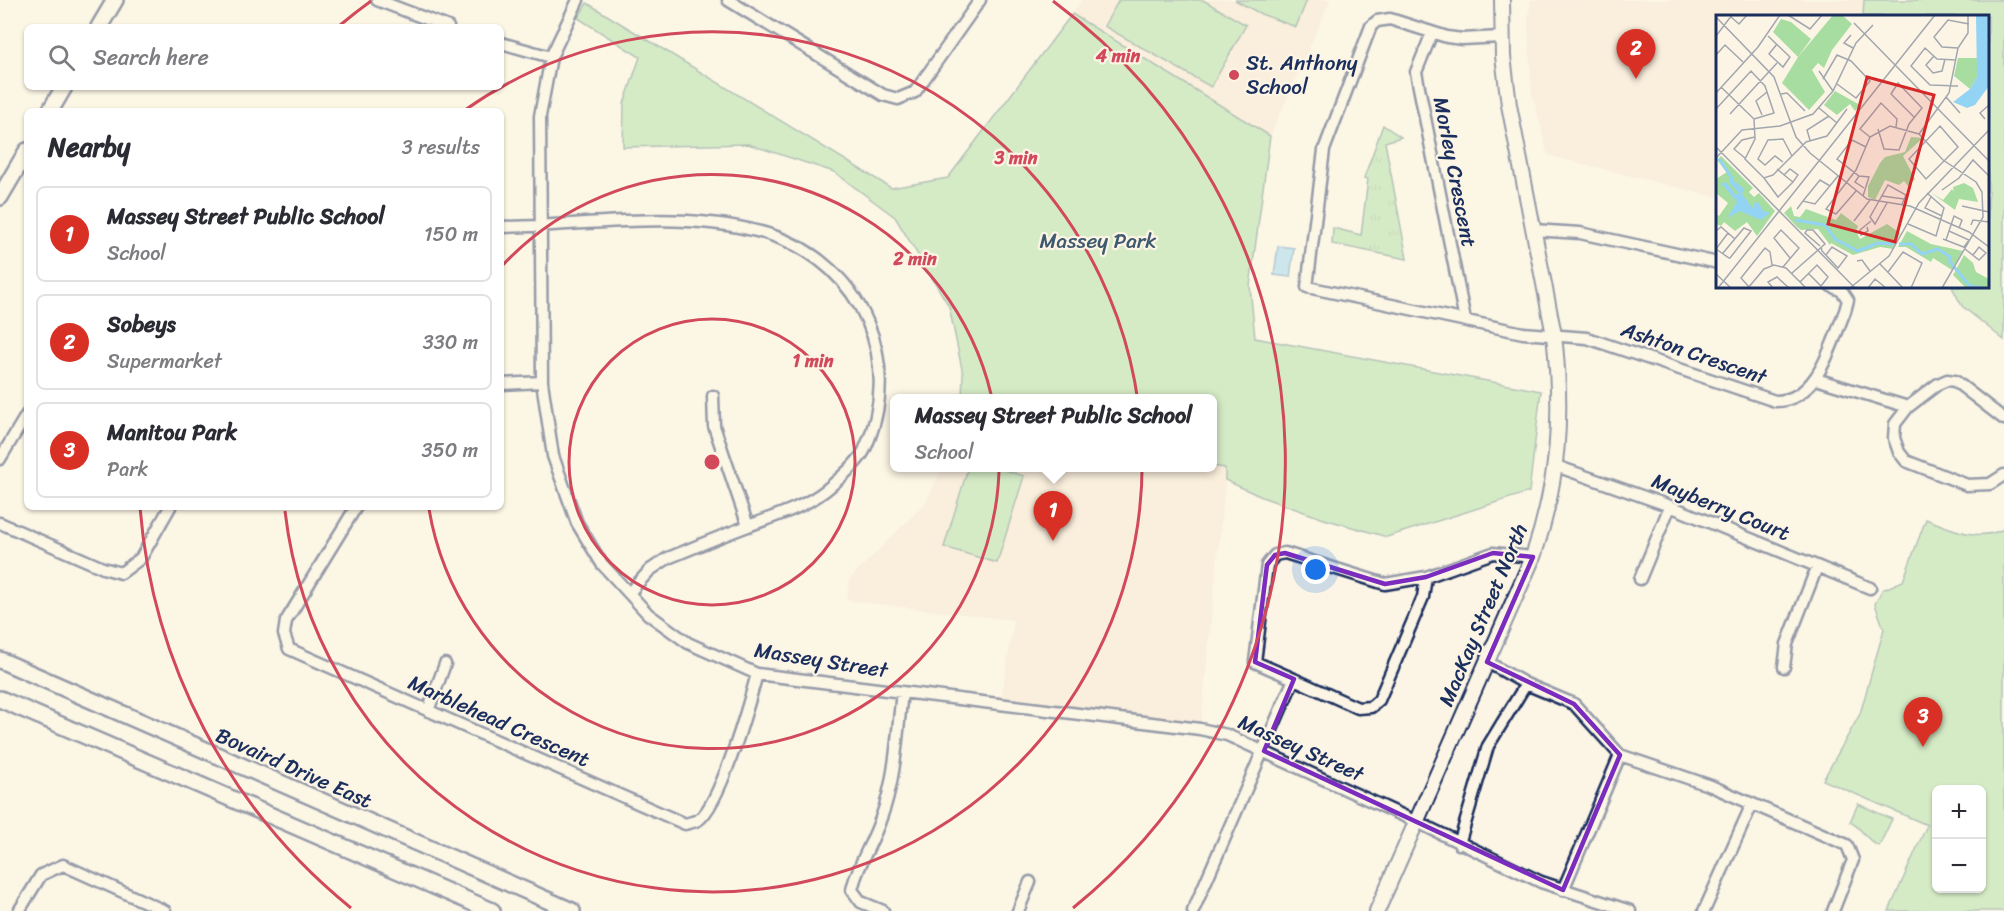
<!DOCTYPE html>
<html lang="en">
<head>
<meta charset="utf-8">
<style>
	body { margin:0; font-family:Sriracha,sans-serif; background:#f2f2f3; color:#2b2b33 }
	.controls { position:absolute; right:18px; bottom:18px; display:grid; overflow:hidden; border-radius:9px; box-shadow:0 2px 4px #0004 }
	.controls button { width:54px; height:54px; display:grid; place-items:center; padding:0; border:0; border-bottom:2px solid #e1e1e2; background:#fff; color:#2b2b33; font:30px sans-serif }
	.you { position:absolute; left:1316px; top:570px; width:21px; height:21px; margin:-15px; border:4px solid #fff; border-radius:50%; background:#1a73e8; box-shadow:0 0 0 9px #1a73e833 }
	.badge { display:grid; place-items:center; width:39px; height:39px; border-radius:50%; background:#d93025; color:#fff; font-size:20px; font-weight:700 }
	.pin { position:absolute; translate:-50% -50px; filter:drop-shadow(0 2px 3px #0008) }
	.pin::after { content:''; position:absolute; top:32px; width:21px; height:18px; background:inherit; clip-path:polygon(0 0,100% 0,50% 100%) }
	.popup { position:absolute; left:890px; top:394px; width:327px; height:78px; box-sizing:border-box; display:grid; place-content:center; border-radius:9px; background:#fff; filter:drop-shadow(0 2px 4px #0005); font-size:20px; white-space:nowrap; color:#7c7c81 }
	.popup b { font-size:22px; color:#2b2b33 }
	.popup::after { content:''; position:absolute; left:50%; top:100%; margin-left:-12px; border:12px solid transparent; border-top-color:#fff }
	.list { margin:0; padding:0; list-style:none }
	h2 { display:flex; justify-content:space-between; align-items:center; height:78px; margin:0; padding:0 24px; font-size:26px }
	h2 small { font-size:20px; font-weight:400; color:#7c7c81 }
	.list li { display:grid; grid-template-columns:39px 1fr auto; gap:18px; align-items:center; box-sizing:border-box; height:96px; margin:0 12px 12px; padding:0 12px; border:2px solid #e1e1e2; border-radius:9px }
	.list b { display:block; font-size:22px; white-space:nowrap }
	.list p { margin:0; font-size:20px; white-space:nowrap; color:#7c7c81 }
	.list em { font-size:20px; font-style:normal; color:#7c7c81 }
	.icon { flex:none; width:33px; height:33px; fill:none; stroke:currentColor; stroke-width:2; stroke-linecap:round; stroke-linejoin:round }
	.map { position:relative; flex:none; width:2004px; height:911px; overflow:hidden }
	.search { position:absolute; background:#fff; box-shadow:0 2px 4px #0004; left:24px; top:24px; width:480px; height:66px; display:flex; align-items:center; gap:15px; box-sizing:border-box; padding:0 21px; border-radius:9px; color:#7c7c81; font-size:22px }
	.panel { position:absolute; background:#fff; box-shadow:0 2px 4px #0004; left:24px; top:108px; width:480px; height:402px; border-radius:9px }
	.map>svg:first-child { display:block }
</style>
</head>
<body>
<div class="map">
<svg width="2004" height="911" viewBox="0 0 2004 911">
	<defs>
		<pattern id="grass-tufts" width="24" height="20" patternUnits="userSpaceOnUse" patternTransform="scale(1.5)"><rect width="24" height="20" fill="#a7dda1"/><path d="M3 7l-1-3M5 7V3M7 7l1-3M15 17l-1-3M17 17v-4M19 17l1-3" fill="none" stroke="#8fbe8d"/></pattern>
	</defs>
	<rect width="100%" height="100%" fill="#fcf5e5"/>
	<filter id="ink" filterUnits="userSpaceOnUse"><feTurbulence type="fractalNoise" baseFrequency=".0167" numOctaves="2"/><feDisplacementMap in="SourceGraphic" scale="12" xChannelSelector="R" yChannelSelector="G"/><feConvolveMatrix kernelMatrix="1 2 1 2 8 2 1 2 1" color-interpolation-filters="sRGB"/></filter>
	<g filter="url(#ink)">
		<path fill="#f8e4d0" d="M1082,0H1330L1270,136L1072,14Z
			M1531,0H1864L1863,16H1718L1717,197L1548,155L1532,91L1528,24Z
			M1212,466L1225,468V480L1200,729L1002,697L1014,620L847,600L850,579L925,504L943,468Z"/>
		<path fill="url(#grass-tufts)" stroke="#618680" stroke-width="1.5" d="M1383,125L1401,137L1385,142L1407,259L1332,244L1333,228L1361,235L1368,179L1364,178Z"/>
		<path fill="#a7dda1" stroke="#618680" stroke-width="1.5" fill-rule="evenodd" d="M1119,0H1203L1246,25L1211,87L1104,26Z
			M1235,0H1307L1296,27L1261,14Z
			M1864,0H2004V340L1962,306L1952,287L1988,286V16H1863Z
			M587,3L891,188L948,178L1072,14L1270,136L1250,286L1255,338L1541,391L1529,492L1387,537L1324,519L1262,497L1225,480V468L1212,466V398H962L963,374L949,306L895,217L834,172L748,144L623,147L624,104L640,57L578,18Z
			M968,468H997L1024,476L997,563L944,547Z
			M1926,519C1952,529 1977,542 2004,529V911H1889L1927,825L1823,780L1860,714L1884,629L1875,604L1882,590L1903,581ZM1936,790H1982V888H1936Z
			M1858,804L1892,819L1879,846C1867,842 1863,828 1850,822Z"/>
		<path fill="#93d3f4" stroke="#6391b8" stroke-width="1.5" d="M1278,246L1294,248L1290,277L1274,275Z"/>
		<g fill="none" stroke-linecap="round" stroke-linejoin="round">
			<defs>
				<path id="minor" d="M377,0L448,27
					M578,0L551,57L540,116L542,382L553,456L577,523L602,564L648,614L688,643L757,674L1200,729L1227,735L1417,822L1541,882L1630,911
					M728,0L883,95L898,99L915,92L980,0
					M1432,33L1416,72L1465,320
					M1501,37L1462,39L1447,37L1390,19L1377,21L1371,26L1324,150L1307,287L1523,333L1587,338L1775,401C1818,402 1832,342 1845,311L1848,300L1842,291L1831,286
					M501,43L551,57
					M501,227C591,226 684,208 771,235C863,265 905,364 864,451C857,464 837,481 826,490C803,508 775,516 748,526C721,536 695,547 668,558L650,570L629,593
					M1533,230L1580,233L1718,263
					M1816,379L1908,407
					M501,384L542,382
					M713,396L714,426L748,526
					M2004,419L1955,381L1947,380L1938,384L1908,407L1895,424L1894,438L1899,452L1906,461L1967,485L1990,484L2004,475
					M0,459L27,414
					M1556,466L1670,506L1870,588
					M356,507L286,621L284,634L289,649L685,824C688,823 694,822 698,820C720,806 749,703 757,674
					M0,523L103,568L121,573L141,558L170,507
					M1640,579L1670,506
					M1487,662L1526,684L1574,704L1620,755L1711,786L1847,845L1853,860L1833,911
					M1784,667L1787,644L1817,567
					M1294,679L1358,708L1371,707L1379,700L1423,597L1426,577
					M428,711L445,664
					M1459,844L1488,746L1526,684
					M1563,890L1620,755
					M19,911L41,875L63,865L165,911
					M883,911L861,902L852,890C857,865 873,843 881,818C896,778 897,734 902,692
					M1018,911L1030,882
					M1193,911L1294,679L1255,662L1267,565L1275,555L1285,553L1385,584L1426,577L1493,553L1533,557
					M1704,911L1752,804"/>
				<path id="tertiary" d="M1377,911L1533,557C1559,480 1563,415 1554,335L1509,105L1503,56L1502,0"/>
				<path id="secondary" d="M99,27L115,0
					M50,111L64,87
					M0,197L27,151
					M0,660L572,911
					M0,699L492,911"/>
			</defs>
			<use href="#minor" stroke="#1b2f5e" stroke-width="15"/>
			<use href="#tertiary" stroke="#1b2f5e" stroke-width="18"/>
			<use href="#secondary" stroke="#1b2f5e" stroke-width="20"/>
			<use href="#minor" stroke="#fcf5e5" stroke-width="10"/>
			<use href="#tertiary" stroke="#fcf5e5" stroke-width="14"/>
			<use href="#secondary" stroke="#fcf5e5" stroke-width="15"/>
		</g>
	</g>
	<path d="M0 0H2004V911H0ZM1285,553L1385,584L1426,577L1493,553L1533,557L1487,662L1574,704L1620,755L1563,890L1264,751L1294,679L1255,662L1267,565L1275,555Z" fill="#fcf5e5" fill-opacity=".55" fill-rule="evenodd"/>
	<path fill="none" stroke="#7b2cbf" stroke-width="4.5" stroke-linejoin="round" d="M1285,553L1385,584L1426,577L1493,553L1533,557L1487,662L1574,704L1620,755L1563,890L1264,751L1294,679L1255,662L1267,565L1275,555Z"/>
	<g fill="none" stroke="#d1495b" stroke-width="3">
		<circle cx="712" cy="462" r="143"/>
		<path d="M502 266A287 287 0 1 1 429 509"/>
		<path d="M465 110A430 430 0 1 1 285 511"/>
		<path d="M351 908A574 574 0 0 1 140 507M339 26A574 574 0 0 1 371 1M1053 1A574 574 0 0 1 1073 908"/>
	</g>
	<circle fill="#d1495b" stroke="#fcf5e5" stroke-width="2" cx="1234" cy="75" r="6"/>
	<g text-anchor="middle" stroke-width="4.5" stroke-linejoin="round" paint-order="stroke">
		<g font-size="21" fill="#1b2f5e" stroke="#fcf5e5" text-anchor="start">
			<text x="1246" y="70">St. Anthony<tspan x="1246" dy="24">School</tspan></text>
		</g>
		<g font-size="21" fill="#1b2f5e" stroke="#fcf5e5">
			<text transform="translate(1455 172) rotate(79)" y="7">Morley Crescent</text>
			<text transform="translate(1694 353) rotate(19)" y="7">Ashton Crescent</text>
			<text transform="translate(1721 507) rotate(22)" y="7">Mayberry Court</text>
			<text transform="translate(1483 615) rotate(-67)" y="7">MacKay Street North</text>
			<text transform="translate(821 660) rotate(9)" y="7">Massey Street</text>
			<text transform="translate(499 721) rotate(24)" y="7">Marblehead Crescent</text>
			<text transform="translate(1301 748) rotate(24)" y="7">Massey Street</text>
			<text transform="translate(294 768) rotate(24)" y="7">Bovaird Drive East</text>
		</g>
		<g font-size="21" fill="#3e5a6f" stroke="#fcf5e5">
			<text x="1098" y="248">Massey Park</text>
		</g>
	</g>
	<g transform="translate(1716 15)">
		<rect width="273" height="273" fill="#fcf5e5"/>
		<path d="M117,0H126L136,9L116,35L108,53L102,48L96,55L109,77L93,95L66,68L82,42ZM248,168L257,173L262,187L243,184L238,178L237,172Z" fill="#a7dda1"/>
		<path d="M65,4L75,7L95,24L82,42L57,17ZM242,43H262L261,62L254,74L238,61ZM119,76L144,90L139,96L134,89L121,100L108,90ZM195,122L207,123L187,141L199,164L192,171L188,166L183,170L169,165L159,185L152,182V171L164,148L169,142L189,137ZM5,141L37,173L33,177L38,182L43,178L59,196L41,221L31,207L19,216L8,207L5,211L0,209V199L3,201L12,188L0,178V164L11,157L1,145ZM236,174L243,184L239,195L214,177L227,185ZM75,191L78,201L84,202L90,194L120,205L125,198L142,211L140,216L144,224L171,209L184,218L177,234L164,232L137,240L115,228L114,230L102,214L85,215L80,211L68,198ZM191,216L215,229L247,236L236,255L217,243L215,247L190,232H182ZM248,240L257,248L260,257L273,264V273H250L237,260Z" fill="#a7dda1"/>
		<path d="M260,0H273V71L259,90L251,93L237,87L254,74L261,62ZM14,163L28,174L26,179L38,195V188H43L46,195L54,198L45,205L24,196L11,203L21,187L5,168H11L20,180L23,178L13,167Z" fill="#93d3f4"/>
		<path fill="none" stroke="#93d3f4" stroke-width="3" d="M3,144L17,165M79,205L109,210L119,224L142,236L162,228L178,229M183,229H195L206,239L222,234L234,242V247L254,271L268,273"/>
		<path fill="none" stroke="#a2a6af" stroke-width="1.5" d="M72,0L94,14L106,0M0,2L58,62L80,122L94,138L151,184L194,191L253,217L273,232M15,2L23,9L31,0M138,8L273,146M135,20L128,28L137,33M0,21L16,0M52,21L74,42L67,52L53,39L61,29M242,33L226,32L218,22L232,5L253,9M0,40L9,30L27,47M218,41L210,50L217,58L226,56L229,44M240,45L221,44L209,33L195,51L214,70L242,71M103,56L117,76M107,64L121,40L135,46L154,66L140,83L121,69M5,72L38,104L39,124L29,144L48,163L57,160L90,127L111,121L131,94M0,78L42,32L64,0M65,79L71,78L89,96M230,82L244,98M103,93L121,108M0,94L35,56L49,71L58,98L38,104M14,99L61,48M46,100L40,86L51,77M269,104L264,98L273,90M224,111L242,132L210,164L193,144ZM162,114L168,134L183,135L193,109L206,93L182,68L175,79L198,102M203,119L233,78L242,33L252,18V0M154,122L144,114L165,88L181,104L180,112M94,125L91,115L113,101M0,132L139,273M0,143L26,115L64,111L97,99L117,76L140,28L157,10M29,143L18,134L26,125L39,122M67,147L59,141L49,150L42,144L52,125L67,124L76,141M61,154L73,164L77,167L82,160L74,154L68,160M143,161L139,167L148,173M48,163L62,182L77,167M226,175L243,163L257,145L273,161M140,176L120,199L110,194L140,155L154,122L174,111L203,119L227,145L260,167L266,177L267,202L226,273M147,181L153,162L143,161L121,144L136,125L150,132M166,181L188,184M215,182L209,193L226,201M87,186L104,165L114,171M171,188L159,209L154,202L172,170L190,180L186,189M246,191L273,197M81,194L87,186L99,189L122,161M138,206L154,185M192,209L220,221L228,193L211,178M255,210L257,205L273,207M151,212L152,216L145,220L144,215L155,206M0,216L5,212L19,224M233,216L253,225L248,232M227,224L250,233M230,225L238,201L246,205L243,213M105,232L106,236L122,253L131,241L116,232L110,240M0,234L13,243H14L35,216L28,213L7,238M0,234L12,218M249,234L263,245L270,238L263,232L257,240M141,246L146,245L154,256M164,249L187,273M67,252L83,233L65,215L58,223L74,243M172,257L187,237L206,248L195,273M76,258L109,229L97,215H91L89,218L104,231M0,259L15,273M84,267L101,250L112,262L105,271L92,258M33,272L25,263L49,233L54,237L56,250M2,273L219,0M32,273L48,254L58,250L70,253L90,273M57,273L52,267L61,262L73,273M134,273L173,241L203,188L273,115M152,273L159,264L170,273"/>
		<path fill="#d62828" fill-opacity="0.15" stroke="#d62828" stroke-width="3" d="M151,62L218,80L179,227L112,209Z"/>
		<rect width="273" height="273" fill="none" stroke="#1b2f5e" stroke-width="3"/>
	</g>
	<circle cx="712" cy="462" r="9" fill="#d1495b" stroke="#fcf5e5" stroke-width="3"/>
	<g font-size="18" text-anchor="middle" font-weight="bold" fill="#d1495b" stroke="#fcf5e5" stroke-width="4.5" stroke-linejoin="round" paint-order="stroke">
		<text x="1118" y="62">4 min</text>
		<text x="1016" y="164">3 min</text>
		<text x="915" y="265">2 min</text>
		<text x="813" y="367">1 min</text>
	</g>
</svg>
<div class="controls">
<button>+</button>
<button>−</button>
</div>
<div class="you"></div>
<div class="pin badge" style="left:1053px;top:541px">1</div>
<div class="popup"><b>Massey Street Public School</b>School</div>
<div class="pin badge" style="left:1636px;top:79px">2</div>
<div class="pin badge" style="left:1923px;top:747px">3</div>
<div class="search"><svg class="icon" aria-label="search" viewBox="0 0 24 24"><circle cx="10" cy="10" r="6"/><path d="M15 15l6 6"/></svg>Search here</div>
<section class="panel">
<h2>Nearby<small>3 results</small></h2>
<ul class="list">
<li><span class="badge">1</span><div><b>Massey Street Public School</b><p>School</p></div><em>150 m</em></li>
<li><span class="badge">2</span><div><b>Sobeys</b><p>Supermarket</p></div><em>330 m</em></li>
<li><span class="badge">3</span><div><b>Manitou Park</b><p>Park</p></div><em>350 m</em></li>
</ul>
</section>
</div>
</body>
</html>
